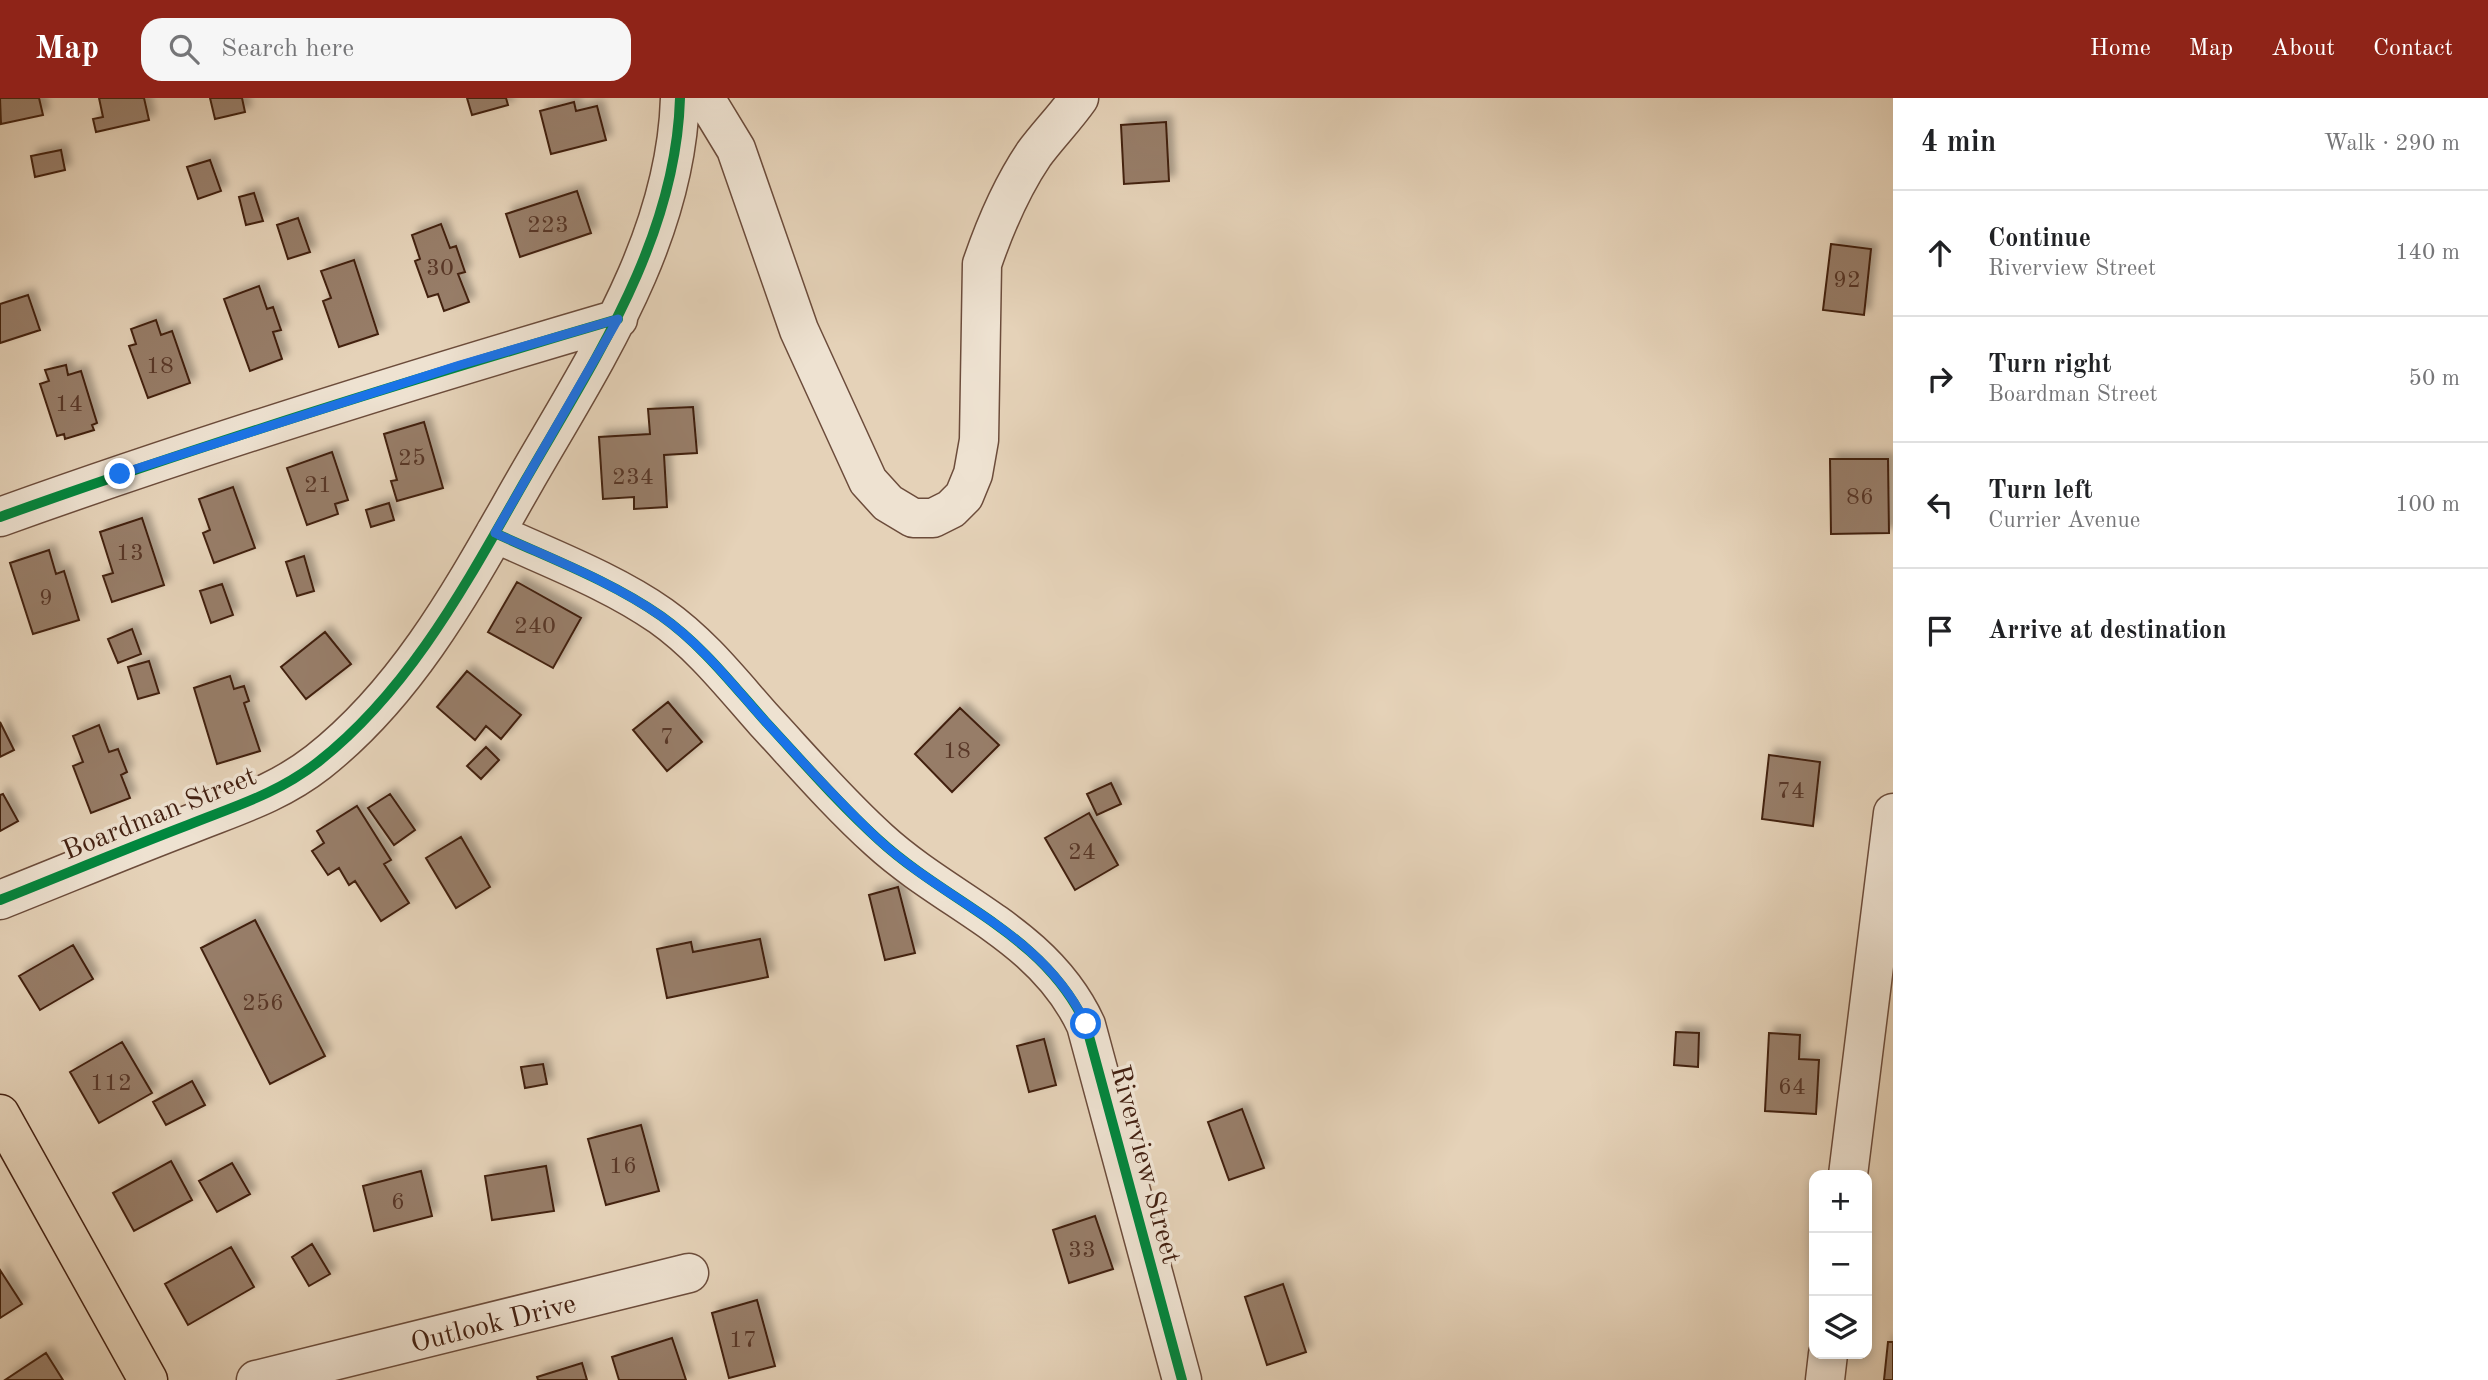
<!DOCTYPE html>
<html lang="en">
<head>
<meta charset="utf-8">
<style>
	body { margin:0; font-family:"Old Standard TT",serif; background:#f6f6f6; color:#202124 }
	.controls { position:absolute; right:21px; bottom:21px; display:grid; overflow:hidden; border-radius:14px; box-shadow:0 4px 10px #0003 }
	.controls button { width:63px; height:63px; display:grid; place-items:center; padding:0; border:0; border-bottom:2px solid #e0e0e0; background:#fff; color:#202124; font:35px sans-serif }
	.stop { position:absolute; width:21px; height:21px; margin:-16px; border:5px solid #1a73e8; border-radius:50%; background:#fff }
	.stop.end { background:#1a73e8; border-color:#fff; box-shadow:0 2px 7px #0008 }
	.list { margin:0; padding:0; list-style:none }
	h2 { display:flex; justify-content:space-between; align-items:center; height:91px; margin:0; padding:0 28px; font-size:30px }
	h2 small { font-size:23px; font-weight:400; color:#757577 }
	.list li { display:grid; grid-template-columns:46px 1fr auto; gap:21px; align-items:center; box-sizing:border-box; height:126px; padding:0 28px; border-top:2px solid #e0e0e0 }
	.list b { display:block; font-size:26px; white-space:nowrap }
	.list p { margin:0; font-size:23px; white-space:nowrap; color:#757577 }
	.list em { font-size:23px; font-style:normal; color:#757577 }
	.icon { flex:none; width:38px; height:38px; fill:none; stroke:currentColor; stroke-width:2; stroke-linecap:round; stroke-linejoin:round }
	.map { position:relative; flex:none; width:1893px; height:1282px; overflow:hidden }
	header { display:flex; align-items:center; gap:42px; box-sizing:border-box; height:98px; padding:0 35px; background:#8f2418; color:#fff }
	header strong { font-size:33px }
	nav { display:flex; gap:38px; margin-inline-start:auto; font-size:24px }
	.search { width:490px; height:63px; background:#f6f6f6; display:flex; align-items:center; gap:18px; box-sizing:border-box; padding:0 24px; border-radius:21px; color:#757577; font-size:26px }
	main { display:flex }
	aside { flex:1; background:#fff }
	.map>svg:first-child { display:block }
</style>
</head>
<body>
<header>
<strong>Map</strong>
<div class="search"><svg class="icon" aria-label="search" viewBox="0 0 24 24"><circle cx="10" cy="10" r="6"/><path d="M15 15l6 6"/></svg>Search here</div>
<nav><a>Home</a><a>Map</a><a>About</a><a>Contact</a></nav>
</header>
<main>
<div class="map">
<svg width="1893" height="1282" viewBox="0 0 1893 1282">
	<defs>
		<filter id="shadow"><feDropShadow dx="6" dy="-6" stdDeviation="3.5" flood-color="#0004"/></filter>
	</defs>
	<rect width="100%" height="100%" fill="#e5d2b8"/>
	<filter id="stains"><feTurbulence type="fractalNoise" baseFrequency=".00286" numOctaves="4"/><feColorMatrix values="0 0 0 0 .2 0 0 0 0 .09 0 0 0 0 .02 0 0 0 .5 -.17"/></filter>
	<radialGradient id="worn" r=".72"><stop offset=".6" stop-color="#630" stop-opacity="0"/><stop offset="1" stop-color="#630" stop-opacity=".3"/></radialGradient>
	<path fill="#977d68" stroke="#432011" stroke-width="2" filter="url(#shadow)" d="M0,0H39L43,17L1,26Z
		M99,0H144L149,22L96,34L93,21L103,19Z
		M210,0H242L245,14L215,21Z
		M467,0H506L508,7L472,17Z
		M574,4L576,13L597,8L606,42L551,56L540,13Z
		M1166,24L1169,83L1124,86L1121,27Z
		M61,52L65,72L35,79L31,58Z
		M210,62L221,93L198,101L187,69Z
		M577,93L591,135L520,159L506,116Z
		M254,95L263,123L246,127L239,99Z
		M298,120L310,154L288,161L277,127Z
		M441,126L450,150L456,148L465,174L458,176L469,204L444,213L438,196L428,199L415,163L420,161L412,137Z
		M1831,146L1871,151L1864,217L1823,212Z
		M354,162L378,236L339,249L323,203L331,200L321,173Z
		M259,188L267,211L273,209L281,232L273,234L282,261L250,273L224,201Z
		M28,197L40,232L0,245V206Z
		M156,222L161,237L172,233L190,285L148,300L129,248L136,246L131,231Z
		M66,267L68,277L81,273L97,325L92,327L94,332L65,341L64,336L57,338L40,286L49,283L45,272Z
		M693,309L697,355L664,357L667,409L634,411V399L603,401L599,339L650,336L648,311Z
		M424,324L443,390L397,403L391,383L397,382L384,336Z
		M332,354L348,402L335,406L338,416L307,427L287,370Z
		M1830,361H1888L1889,435L1831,436Z
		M233,389L255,450L214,465L203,435L210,432L199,401Z
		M389,405L394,422L371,429L366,412Z
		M142,420L164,487L112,504L103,478L113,475L100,434Z
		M49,452L56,476L64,473L79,522L33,536L10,465Z
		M304,458L314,493L297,498L286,464Z
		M517,484L581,520L553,570L488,534Z
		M222,486L233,517L211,525L200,493Z
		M132,531L141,556L118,565L108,541Z
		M325,534L351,566L306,601L281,569Z
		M149,563L159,595L138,601L128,569Z
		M467,573L521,617L501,641L486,628L475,642L437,609Z
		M230,578L234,591L244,588L249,603L244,605L260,653L217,666L194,590Z
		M668,604L702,644L667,673L633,632Z
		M960,610L999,647L952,694L915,656Z
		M0,624L14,652L0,659Z
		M99,627L109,654L118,651L127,674L121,677L130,700L91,715L73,668L83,664L73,638Z
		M486,649L499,662L481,681L467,668Z
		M1769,657L1820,664L1813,728L1762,721Z
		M1111,685L1121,706L1097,717L1087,696Z
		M3,696L18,723L0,733V697Z
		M390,696L415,732L394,747L368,710Z
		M357,708L391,762L384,766L409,805L381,823L355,783L349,787L339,770L328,777L312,753L324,745L317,733Z
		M1089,715L1118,767L1075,792L1045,740Z
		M461,739L490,789L456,810L426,760Z
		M898,789L915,855L885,862L869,797Z
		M255,822L325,958L270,986L201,850Z
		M760,841L768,879L667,900L657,851L691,844L693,854Z
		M73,847L93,881L40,912L19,878Z
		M1676,934L1699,935L1698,969L1674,967Z
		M1769,935L1800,937L1799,961L1819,962L1816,1016L1765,1013Z
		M1044,941L1056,987L1029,994L1017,948Z
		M122,944L152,995L99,1025L70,974Z
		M543,966L547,986L525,990L521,969Z
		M192,983L205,1007L166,1027L153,1004Z
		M1242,1011L1264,1070L1229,1082L1208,1024Z
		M641,1027L659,1093L606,1107L588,1041Z
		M171,1063L192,1102L134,1133L113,1095Z
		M232,1065L250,1096L217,1114L199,1083Z
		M546,1068L554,1113L492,1122L485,1078Z
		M421,1073L432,1118L374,1133L363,1088Z
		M1095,1118L1113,1171L1069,1185L1053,1132Z
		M312,1146L330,1176L309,1188L292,1159Z
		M231,1149L254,1189L188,1227L165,1186Z
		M0,1172L22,1206L0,1220Z
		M1283,1186L1306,1254L1267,1267L1245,1199Z
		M757,1202L775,1268L729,1280L712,1215Z
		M672,1240L686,1282H619L612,1259Z
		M1888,1244H1893V1282H1884Z
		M46,1255L63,1282H5Z
		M582,1265L587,1282H538L537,1279Z"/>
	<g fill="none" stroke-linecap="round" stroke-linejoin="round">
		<defs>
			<path id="minor" d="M705,0L736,51L799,232L868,383L888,405L913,420H933L951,411L964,398L973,376L979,342L982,166C995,128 1011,90 1034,56C1048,37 1065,20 1079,0
				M0,419C203,346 410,282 618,221
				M495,435C549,460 611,483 661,518C702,547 732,586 765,623C802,663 839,706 879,742C949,806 1044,836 1086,927L1182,1282
				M0,802C63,777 125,751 188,727C235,708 277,696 318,664C412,590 468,482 526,381C594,263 676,141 680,0
				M1848,1077L1893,715
				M256,1282L689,1175
				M1825,1282L1828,1256"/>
			<path id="major" d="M0,1016L148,1282"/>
		</defs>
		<use href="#minor" stroke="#6c4c3b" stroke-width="41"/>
		<use href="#major" stroke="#432011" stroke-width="41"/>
		<use href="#minor" stroke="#eee2d1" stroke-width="38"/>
		<use href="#major" stroke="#e5d2b8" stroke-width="38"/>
		<defs>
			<path id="cycleway" d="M0,419C203,346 410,282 618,221
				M495,435C549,460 611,483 661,518C702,547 732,586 765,623C802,663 839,706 879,742C949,806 1044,836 1086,927L1182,1282
				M0,802C63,777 125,751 188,727C235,708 277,696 318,664C412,590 468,482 526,381C594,263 676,141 680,0"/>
		</defs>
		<use href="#cycleway" stroke="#eee2d1" stroke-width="15"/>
		<use href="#cycleway" stroke="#00873e" stroke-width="10"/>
	</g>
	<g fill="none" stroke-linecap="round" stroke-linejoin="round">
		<path stroke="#1a73e8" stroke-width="9" d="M120,376L460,267L618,221L495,435C549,460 611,483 661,518C702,547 732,586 765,623C802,663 839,705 879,742C949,806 1044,836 1086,926"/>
	</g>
	<g text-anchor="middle" stroke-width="7" stroke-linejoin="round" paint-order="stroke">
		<g font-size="24" fill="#583727">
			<text x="548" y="134">223</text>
			<text x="440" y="177">30</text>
			<text x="1847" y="189">92</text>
			<text x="160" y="275">18</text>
			<text x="69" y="313">14</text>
			<text x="412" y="367">25</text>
			<text x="633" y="386">234</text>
			<text x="318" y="394">21</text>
			<text x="1860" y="406">86</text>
			<text x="130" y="462">13</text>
			<text x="46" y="507">9</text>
			<text x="535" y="535">240</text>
			<text x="667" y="646">7</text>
			<text x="957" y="660">18</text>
			<text x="1791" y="700">74</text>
			<text x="1082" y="761">24</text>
			<text x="263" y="912">256</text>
			<text x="111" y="992">112</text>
			<text x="1792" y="996">64</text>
			<text x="623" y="1075">16</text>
			<text x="398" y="1111">6</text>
			<text x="1082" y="1159">33</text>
			<text x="743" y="1249">17</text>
		</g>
		<g font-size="28" fill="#432011" stroke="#eee2d1">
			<text transform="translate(159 714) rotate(-22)" y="10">Boardman Street</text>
			<text transform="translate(1147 1066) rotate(75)" y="10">Riverview Street</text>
			<text transform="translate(493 1224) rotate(-14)" y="10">Outlook Drive</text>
		</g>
	</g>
	<rect width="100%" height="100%" filter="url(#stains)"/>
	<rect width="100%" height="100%" fill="url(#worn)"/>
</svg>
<div class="controls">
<button>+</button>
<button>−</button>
<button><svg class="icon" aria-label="layers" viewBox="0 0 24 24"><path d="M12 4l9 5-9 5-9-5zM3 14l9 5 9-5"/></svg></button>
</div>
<div class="stop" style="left:1086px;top:926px"></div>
<div class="stop end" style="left:120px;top:376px"></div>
</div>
<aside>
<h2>4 min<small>Walk · 290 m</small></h2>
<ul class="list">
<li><svg class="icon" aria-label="ahead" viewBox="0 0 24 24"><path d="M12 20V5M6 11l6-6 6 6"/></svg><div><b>Continue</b><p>Riverview Street</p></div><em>140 m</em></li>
<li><svg class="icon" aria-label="right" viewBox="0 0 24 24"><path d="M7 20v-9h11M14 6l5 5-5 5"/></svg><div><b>Turn right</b><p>Boardman Street</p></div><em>50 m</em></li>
<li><svg class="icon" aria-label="left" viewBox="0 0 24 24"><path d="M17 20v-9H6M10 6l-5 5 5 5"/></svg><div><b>Turn left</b><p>Currier Avenue</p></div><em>100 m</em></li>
<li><svg class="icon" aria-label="arrive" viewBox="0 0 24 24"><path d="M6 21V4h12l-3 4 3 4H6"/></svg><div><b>Arrive at destination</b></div></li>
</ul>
</aside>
</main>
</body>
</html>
